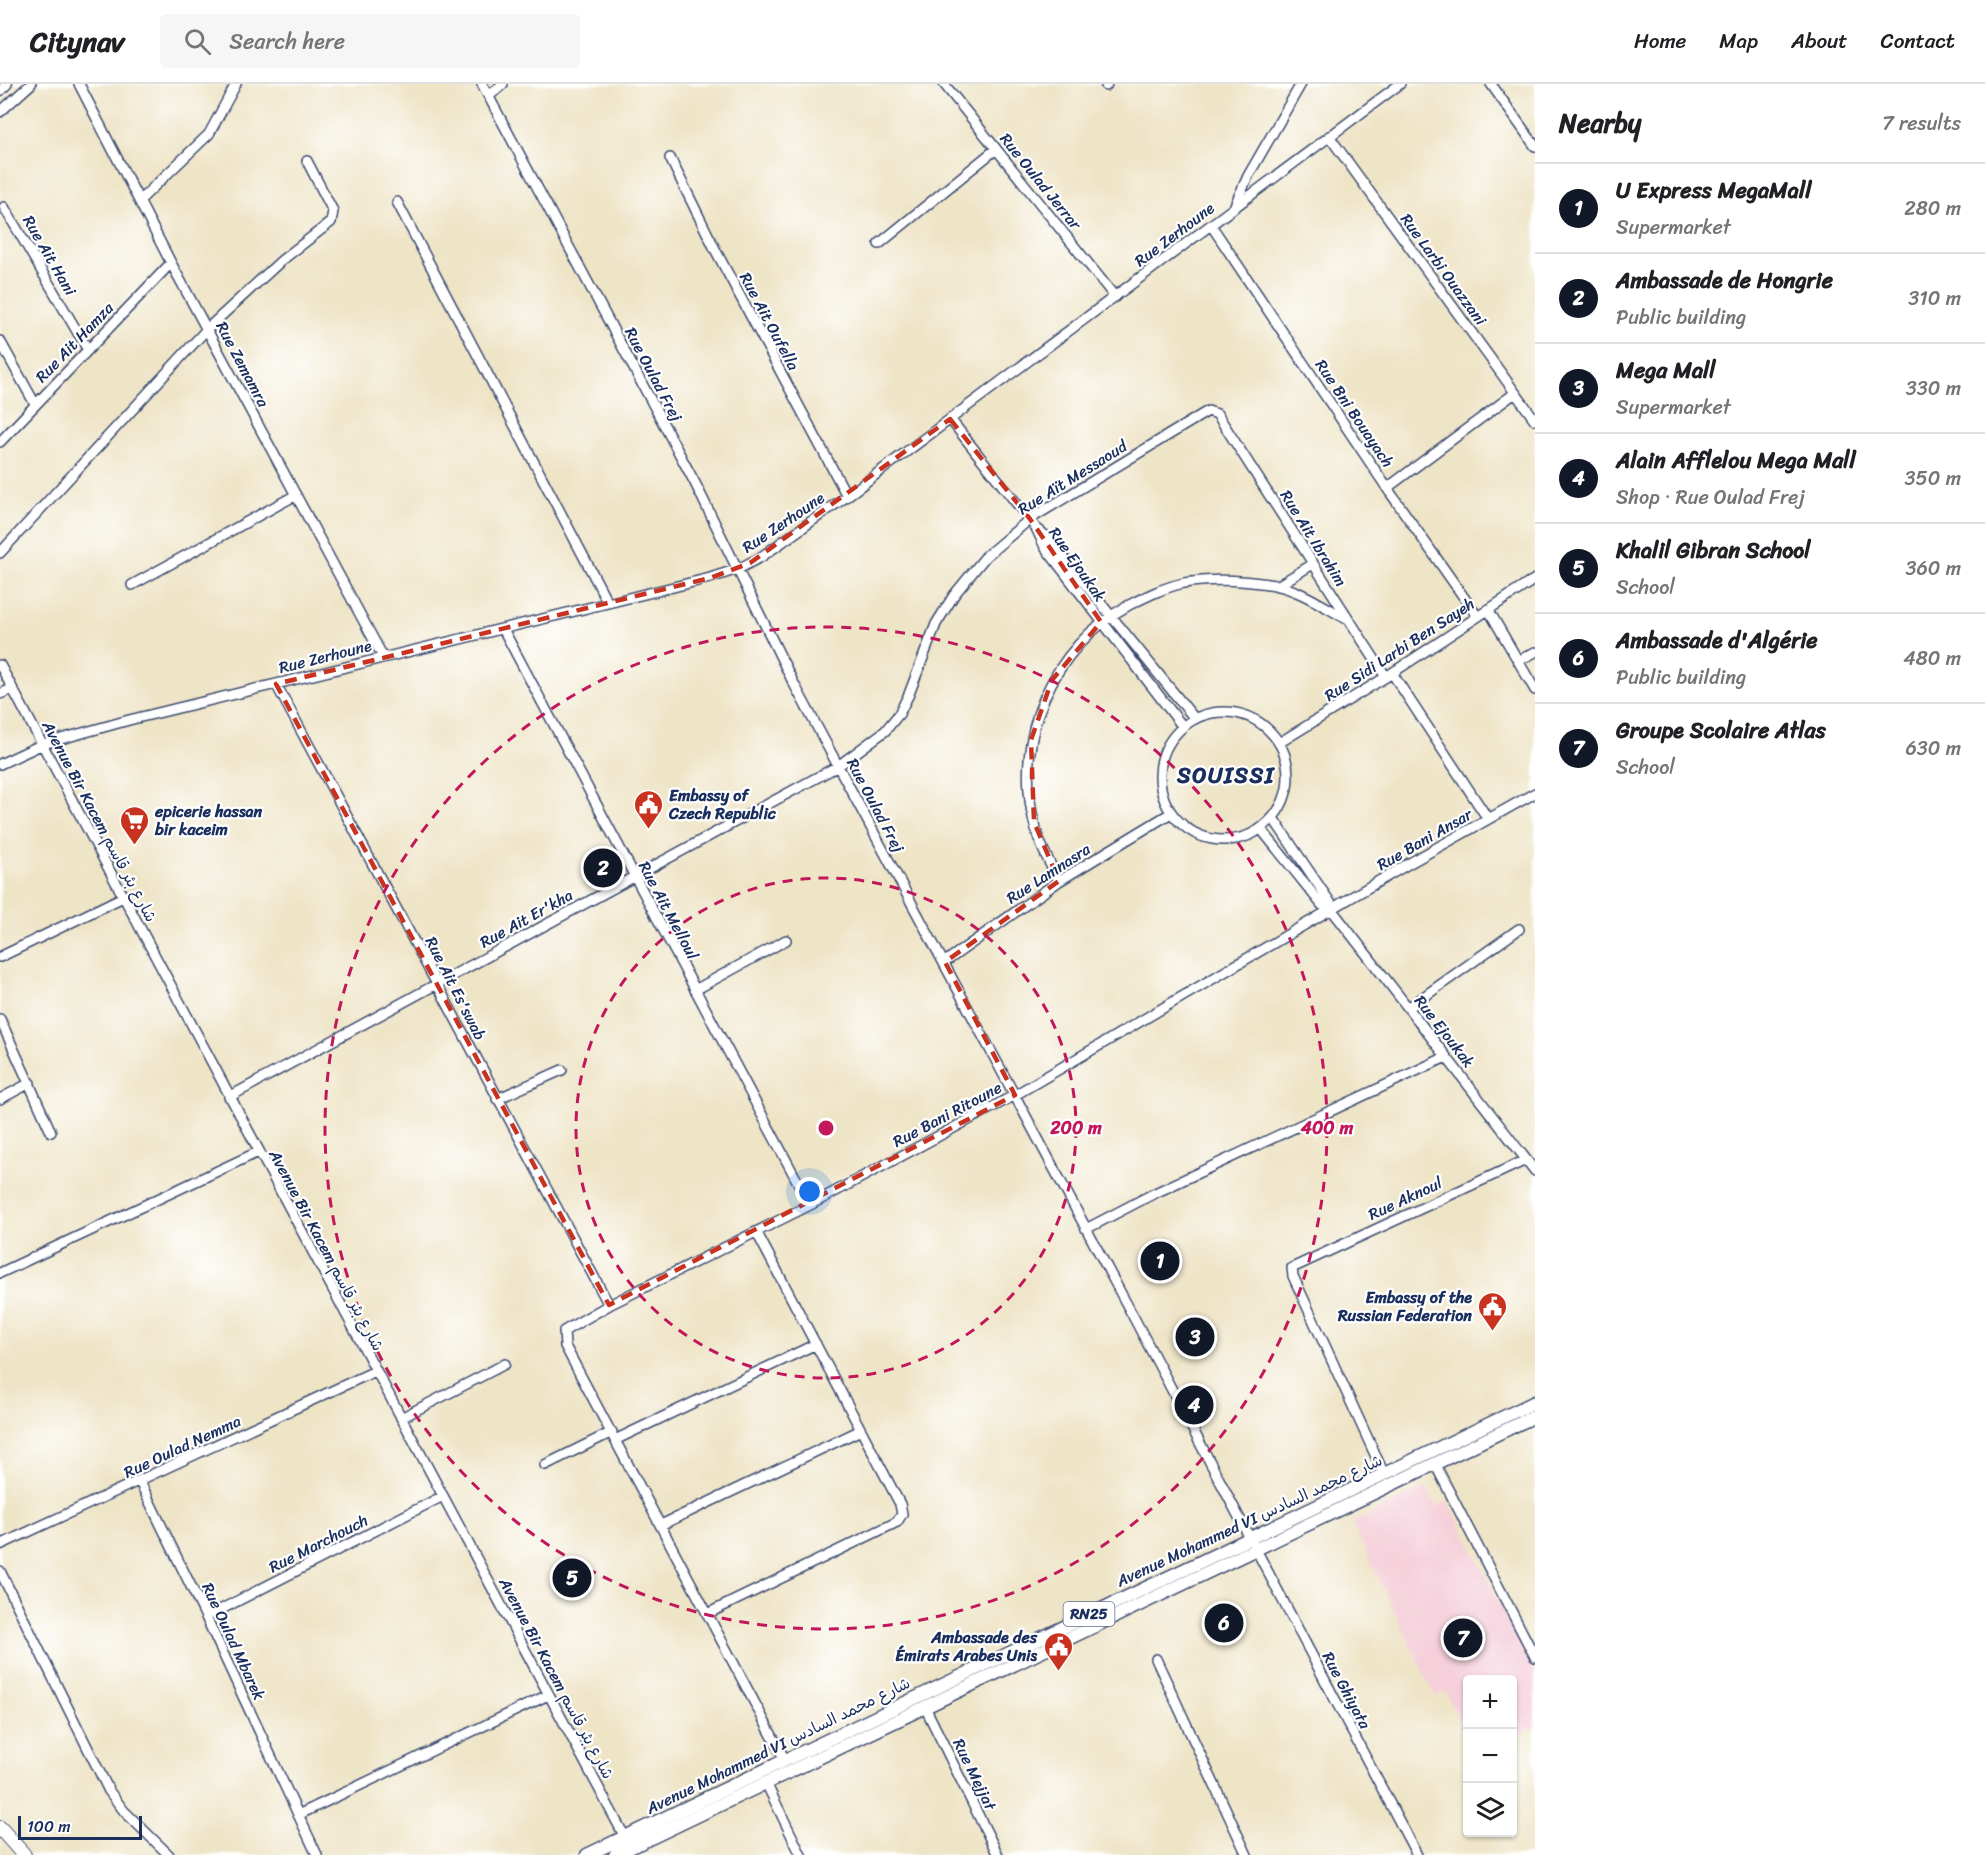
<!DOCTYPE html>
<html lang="en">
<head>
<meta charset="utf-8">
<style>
	body { margin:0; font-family:Sriracha,"Playpen Sans Arabic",sans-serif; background:#f6f6f6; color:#202124 }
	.controls { position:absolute; right:18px; bottom:18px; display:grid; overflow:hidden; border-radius:6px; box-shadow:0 2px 4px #0004 }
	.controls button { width:54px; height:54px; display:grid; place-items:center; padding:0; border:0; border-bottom:2px solid #e0e0e0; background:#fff; color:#202124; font:30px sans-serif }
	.scale { position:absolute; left:18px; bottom:15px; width:124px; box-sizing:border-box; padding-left:6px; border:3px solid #1b2f5e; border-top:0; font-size:16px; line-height:21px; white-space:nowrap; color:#1b2f5e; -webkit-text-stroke:4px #fff; paint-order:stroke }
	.you { position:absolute; left:810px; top:1108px; width:21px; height:21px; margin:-15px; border:4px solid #fff; border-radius:50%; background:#1a73e8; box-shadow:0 0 0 9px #1a73e833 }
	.badge { display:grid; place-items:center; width:39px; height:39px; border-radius:50%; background:#111827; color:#fff; font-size:20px; font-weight:700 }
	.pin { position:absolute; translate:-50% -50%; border:3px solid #fff; box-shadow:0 2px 6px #0006 }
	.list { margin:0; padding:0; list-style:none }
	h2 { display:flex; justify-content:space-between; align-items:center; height:78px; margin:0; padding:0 24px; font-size:26px }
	h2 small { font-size:20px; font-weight:400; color:#757577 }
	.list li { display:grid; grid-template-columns:39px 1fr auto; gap:18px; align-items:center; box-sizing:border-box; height:90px; padding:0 24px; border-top:2px solid #e0e0e0 }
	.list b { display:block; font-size:22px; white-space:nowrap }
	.list p { margin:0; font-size:20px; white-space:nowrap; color:#757577 }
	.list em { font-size:20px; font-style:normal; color:#757577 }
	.icon { flex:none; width:33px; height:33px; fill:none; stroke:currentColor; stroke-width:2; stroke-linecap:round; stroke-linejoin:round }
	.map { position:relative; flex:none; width:1535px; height:1771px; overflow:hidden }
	header { display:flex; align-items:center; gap:36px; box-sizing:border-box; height:84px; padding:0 30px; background:#fff; border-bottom:2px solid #e0e0e0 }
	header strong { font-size:28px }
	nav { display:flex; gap:33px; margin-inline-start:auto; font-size:21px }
	.search { width:420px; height:54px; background:#f6f6f6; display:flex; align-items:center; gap:15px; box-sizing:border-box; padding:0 21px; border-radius:6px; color:#757577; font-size:22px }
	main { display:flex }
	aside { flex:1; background:#fff }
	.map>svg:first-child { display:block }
</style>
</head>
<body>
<header>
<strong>Citynav</strong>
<div class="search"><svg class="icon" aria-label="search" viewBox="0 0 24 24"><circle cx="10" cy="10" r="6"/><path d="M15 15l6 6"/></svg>Search here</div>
<nav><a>Home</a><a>Map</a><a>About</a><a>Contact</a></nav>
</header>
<main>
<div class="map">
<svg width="1535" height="1771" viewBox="0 0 1535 1771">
	<rect width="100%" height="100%" fill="#fff"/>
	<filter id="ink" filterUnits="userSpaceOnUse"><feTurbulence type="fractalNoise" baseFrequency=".0167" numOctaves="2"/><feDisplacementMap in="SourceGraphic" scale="12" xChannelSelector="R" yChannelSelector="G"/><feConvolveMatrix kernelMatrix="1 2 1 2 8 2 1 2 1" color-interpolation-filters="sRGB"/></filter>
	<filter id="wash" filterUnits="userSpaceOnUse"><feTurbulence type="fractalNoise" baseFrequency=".008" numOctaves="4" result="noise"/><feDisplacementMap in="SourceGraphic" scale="24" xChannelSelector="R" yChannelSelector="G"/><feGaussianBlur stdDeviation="1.35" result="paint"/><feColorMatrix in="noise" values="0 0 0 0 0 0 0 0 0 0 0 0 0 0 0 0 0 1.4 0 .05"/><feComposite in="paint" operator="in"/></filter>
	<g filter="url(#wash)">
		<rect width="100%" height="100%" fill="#eee4c6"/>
		<path fill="#f5cfda" d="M1426,1403L1437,1422L1448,1417L1535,1588V1643L1513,1654L1512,1596H1468L1467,1652L1445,1608L1435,1612L1352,1439Z"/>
	</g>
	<g filter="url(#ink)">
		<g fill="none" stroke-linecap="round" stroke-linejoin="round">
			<defs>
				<path id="minor" d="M79,0L171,179L383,573
					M482,0L695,399L793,598L1133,1232L1417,1771
					M944,0L1115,213
					M1491,0L1535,62
					M1106,2L1107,0
					M0,7L7,0
					M489,12L503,0
					M0,28L31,0
					M1329,52L1535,336
					M670,74L717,169L847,412
					M139,117L209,50L236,0
					M397,118L607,517
					M1235,121L1248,92L1301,0
					M4,123L88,266
					M1211,141L1387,404L1477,532
					M879,160L996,65
					M0,257L35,320
					M950,335L1036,444L1046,452L1195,635
					M0,358L171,179
					M1387,404L1515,309
					M1036,444L1045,463L1183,643
					M0,469L207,245L282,176L331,138L333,127L307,77
					M132,501L296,411
					M1277,502L1313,480
					M1488,525L1535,606
					M503,545L810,1121
					M1518,577L1535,568
					M0,581L627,1757
					M1392,589L1488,735
					M276,600L609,1221
					M0,610L12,605
					M1160 692a64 64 0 1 1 128 0a64 64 0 1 1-128 0Z
					M1279,659L1386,593L1535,495
					M0,680L43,660L129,636L710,494L738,485L761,473L847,412L1400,0
					M1273,734L1330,818L1332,826L1535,1087
					M1261,745L1322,821L1332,826
					M1059,797C1049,778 1039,760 1034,738C1013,652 1052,563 1129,521C1147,512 1165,503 1184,499C1214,494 1245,496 1275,501C1300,506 1323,522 1345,534
					M0,873L123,813
					M945,878L1059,797L1171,729
					M695,906L786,856
					M1408,924L1519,845
					M0,935L51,1048
					M229,1013L838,682L885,647L899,630L909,610L936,540L954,511L986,472L1030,435L1208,327L1217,330L1386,593
					M0,1015L30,999
					M497,1015L562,986
					M1086,1145L1153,1110L1446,973
					M0,1189L258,1068
					M401,1334L505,1280
					M617,1355L816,1260
					M1435,1380L1535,1573
					M545,1381L612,1348
					M1384,1390L1293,1192L1292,1184L1526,1076
					M140,1398L206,1533L317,1771
					M661,1441L861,1346
					M0,1461L375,1287
					M0,1487L109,1707L124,1727L169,1771
					M707,1530L897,1438L902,1430L900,1420L757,1149
					M206,1533L443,1412
					M1156,1575L1247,1771
					M925,1623L998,1771
					M785,1676L565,1262L564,1247L609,1221L810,1121L1015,1011L1408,780L1535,709
					M766,1699L801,1771
					M298,1731L548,1611"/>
				<path id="major" d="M587,1771L1535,1318
					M615,1771L1535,1332"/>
				<path id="highway" d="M0,1744L24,1771"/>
			</defs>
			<use href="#minor" stroke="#3b4a6e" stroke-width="12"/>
			<use href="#major" stroke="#3b4a6e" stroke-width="15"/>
			<use href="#highway" stroke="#3b4a6e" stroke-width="16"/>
			<use href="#minor" stroke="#fff" stroke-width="9"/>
			<use href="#major" stroke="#fff" stroke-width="12"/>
			<use href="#highway" stroke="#fff" stroke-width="14"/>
		</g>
	</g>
	<path fill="none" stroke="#c8321e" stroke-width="4.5" stroke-dasharray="12 8" stroke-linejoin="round" d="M950,335L1030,435L1101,538L1052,596L1031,656L1034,738L1059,797L945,878L1015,1011L609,1221L276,600L710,494L750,479Z"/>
	<g fill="none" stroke="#c2185b" stroke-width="3" stroke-dasharray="10 8">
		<circle cx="826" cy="1044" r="250"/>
		<circle cx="826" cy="1044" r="501"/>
	</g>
	<defs>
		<symbol id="civic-pin" viewBox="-11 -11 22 30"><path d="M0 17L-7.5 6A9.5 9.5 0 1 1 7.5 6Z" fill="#c8321e" stroke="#fff"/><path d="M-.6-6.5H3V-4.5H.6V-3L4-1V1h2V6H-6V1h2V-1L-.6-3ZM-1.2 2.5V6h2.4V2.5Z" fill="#fff"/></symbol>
		<symbol id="supermarket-pin" viewBox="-11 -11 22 30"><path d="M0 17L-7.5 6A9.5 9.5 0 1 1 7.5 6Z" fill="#c8321e" stroke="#fff"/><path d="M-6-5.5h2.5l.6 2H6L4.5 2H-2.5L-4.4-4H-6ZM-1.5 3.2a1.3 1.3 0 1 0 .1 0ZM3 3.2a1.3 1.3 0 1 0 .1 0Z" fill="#fff"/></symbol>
	</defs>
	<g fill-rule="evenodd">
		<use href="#civic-pin" x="632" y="704" width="33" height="45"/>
		<use href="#supermarket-pin" x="118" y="720" width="33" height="45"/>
		<use href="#civic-pin" x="1476" y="1206" width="33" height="45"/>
		<use href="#civic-pin" x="1042" y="1546" width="33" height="45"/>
	</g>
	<g text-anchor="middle" stroke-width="4.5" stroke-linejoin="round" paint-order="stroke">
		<rect fill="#fff" stroke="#5f6d8e" stroke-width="1.5" x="1063.5" y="1518" width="51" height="24" rx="4.5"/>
		<g font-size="15" font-weight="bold" fill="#1b2f5e">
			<text x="1089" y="1535">RN25</text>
		</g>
		<g font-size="16" fill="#1b2f5e" stroke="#fff">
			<text transform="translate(1041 97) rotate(51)" y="6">Rue Oulad Jerrar</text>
			<text transform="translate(1174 150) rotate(-37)" y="6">Rue Zerhoune</text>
			<text transform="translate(50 171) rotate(60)" y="6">Rue Ait Hani</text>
			<text transform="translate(1444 185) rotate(54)" y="6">Rue Larbi Ouazzani</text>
			<text transform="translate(770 237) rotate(62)" y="6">Rue Ait Oufella</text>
			<text transform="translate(74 258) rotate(-46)" y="6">Rue Ait Hamza</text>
			<text transform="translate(243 280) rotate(62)" y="6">Rue Zemamra</text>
			<text transform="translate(654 290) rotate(62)" y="6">Rue Oulad Frej</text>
			<text transform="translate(1355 329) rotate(56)" y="6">Rue Bni Bouayach</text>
			<text transform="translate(1072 393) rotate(-32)" y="6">Rue Aït Messaoud</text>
			<text transform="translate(783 438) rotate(-34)" y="6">Rue Zerhoune</text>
			<text transform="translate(1314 454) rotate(58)" y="6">Rue Ait Ibrahim</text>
			<text transform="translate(1078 480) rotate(55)" y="6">Rue Ejoukak</text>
			<text transform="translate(1399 565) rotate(-33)" y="6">Rue Sidi Larbi Ben Sayeh</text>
			<text transform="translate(325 572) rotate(-14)" y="6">Rue Zerhoune</text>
			<text transform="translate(876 721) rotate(62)" y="6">Rue Oulad Frej</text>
			<text transform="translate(100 737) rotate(62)" y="6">Avenue Bir Kacem شارع بئر قاسم</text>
			<text transform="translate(1424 755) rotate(-30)" y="6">Rue Bani Ansar</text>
			<text transform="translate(1048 789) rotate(-33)" y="6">Rue Lamnasra</text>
			<text transform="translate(669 826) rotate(62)" y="6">Rue Ait Melloul</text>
			<text transform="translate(526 834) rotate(-29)" y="6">Rue Ait Er'kha</text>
			<text transform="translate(456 904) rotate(63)" y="6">Rue Ait Es'swab</text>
			<text transform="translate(1445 947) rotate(52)" y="6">Rue Ejoukak</text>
			<text transform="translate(947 1030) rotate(-28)" y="6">Rue Bani Ritoune</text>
			<text transform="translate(1405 1114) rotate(-25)" y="6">Rue Aknoul</text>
			<text transform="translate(327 1166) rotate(62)" y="6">Avenue Bir Kacem شارع بئر قاسم</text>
			<text transform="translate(182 1362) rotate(-25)" y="6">Rue Oulad Nemma</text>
			<text transform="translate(1249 1436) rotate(-25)" y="6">Avenue Mohammed VI شارع محمد السادس</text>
			<text transform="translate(318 1459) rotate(-27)" y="6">Rue Marchouch</text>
			<text transform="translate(234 1557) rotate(65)" y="6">Rue Oulad Mbarek</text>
			<text transform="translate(557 1594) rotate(62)" y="6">Avenue Bir Kacem شارع بئر قاسم</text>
			<text transform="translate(1347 1606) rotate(62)" y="6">Rue Ghiyata</text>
			<text transform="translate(778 1661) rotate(-26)" y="6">Avenue Mohammed VI شارع محمد السادس</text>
			<text transform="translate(975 1690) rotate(64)" y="6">Rue Mejjat</text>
		</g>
		<g font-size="16" font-weight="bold" fill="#1b2f5e" stroke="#fff" text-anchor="start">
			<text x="669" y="717">Embassy of<tspan x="669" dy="18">Czech Republic</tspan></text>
			<text x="155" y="733">epicerie hassan<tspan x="155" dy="18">bir kaceim</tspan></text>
			<text x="1472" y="1219" text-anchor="end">Embassy of the<tspan x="1472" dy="18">Russian Federation</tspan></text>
			<text x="1037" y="1559" text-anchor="end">Ambassade des<tspan x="1037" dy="18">Émirats Arabes Unis</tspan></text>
		</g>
		<g font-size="22" font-weight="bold" letter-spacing="1.5" fill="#1b2f5e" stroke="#fff">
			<text x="1226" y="699">SOUISSI</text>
		</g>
	</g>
	<circle cx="826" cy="1044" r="9" fill="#c2185b" stroke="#fff" stroke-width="3"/>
	<g font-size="18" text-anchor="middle" font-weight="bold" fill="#c2185b" stroke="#fff" stroke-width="4.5" stroke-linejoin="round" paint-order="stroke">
		<text x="1076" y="1050">200 m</text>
		<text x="1327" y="1050">400 m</text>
	</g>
</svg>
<div class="controls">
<button>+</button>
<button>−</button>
<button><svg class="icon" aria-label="layers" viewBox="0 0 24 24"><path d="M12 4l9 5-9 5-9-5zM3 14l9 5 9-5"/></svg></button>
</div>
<div class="scale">100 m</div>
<div class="you"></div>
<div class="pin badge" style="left:1160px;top:1177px">1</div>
<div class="pin badge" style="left:603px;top:784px">2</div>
<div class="pin badge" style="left:1195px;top:1253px">3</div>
<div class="pin badge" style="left:1194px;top:1321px">4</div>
<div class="pin badge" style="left:572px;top:1494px">5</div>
<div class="pin badge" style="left:1224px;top:1539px">6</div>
<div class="pin badge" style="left:1463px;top:1554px">7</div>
</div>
<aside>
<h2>Nearby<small>7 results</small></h2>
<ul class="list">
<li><span class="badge">1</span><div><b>U Express MegaMall</b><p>Supermarket</p></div><em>280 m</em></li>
<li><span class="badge">2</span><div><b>Ambassade de Hongrie</b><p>Public building</p></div><em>310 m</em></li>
<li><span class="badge">3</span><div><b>Mega Mall</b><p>Supermarket</p></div><em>330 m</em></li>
<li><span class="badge">4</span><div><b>Alain Afflelou Mega Mall</b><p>Shop · Rue Oulad Frej</p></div><em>350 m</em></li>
<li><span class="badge">5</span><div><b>Khalil Gibran School</b><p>School</p></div><em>360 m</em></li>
<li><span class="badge">6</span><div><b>Ambassade d'Algérie</b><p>Public building</p></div><em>480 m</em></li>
<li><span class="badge">7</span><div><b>Groupe Scolaire Atlas</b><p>School</p></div><em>630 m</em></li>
</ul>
</aside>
</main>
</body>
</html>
